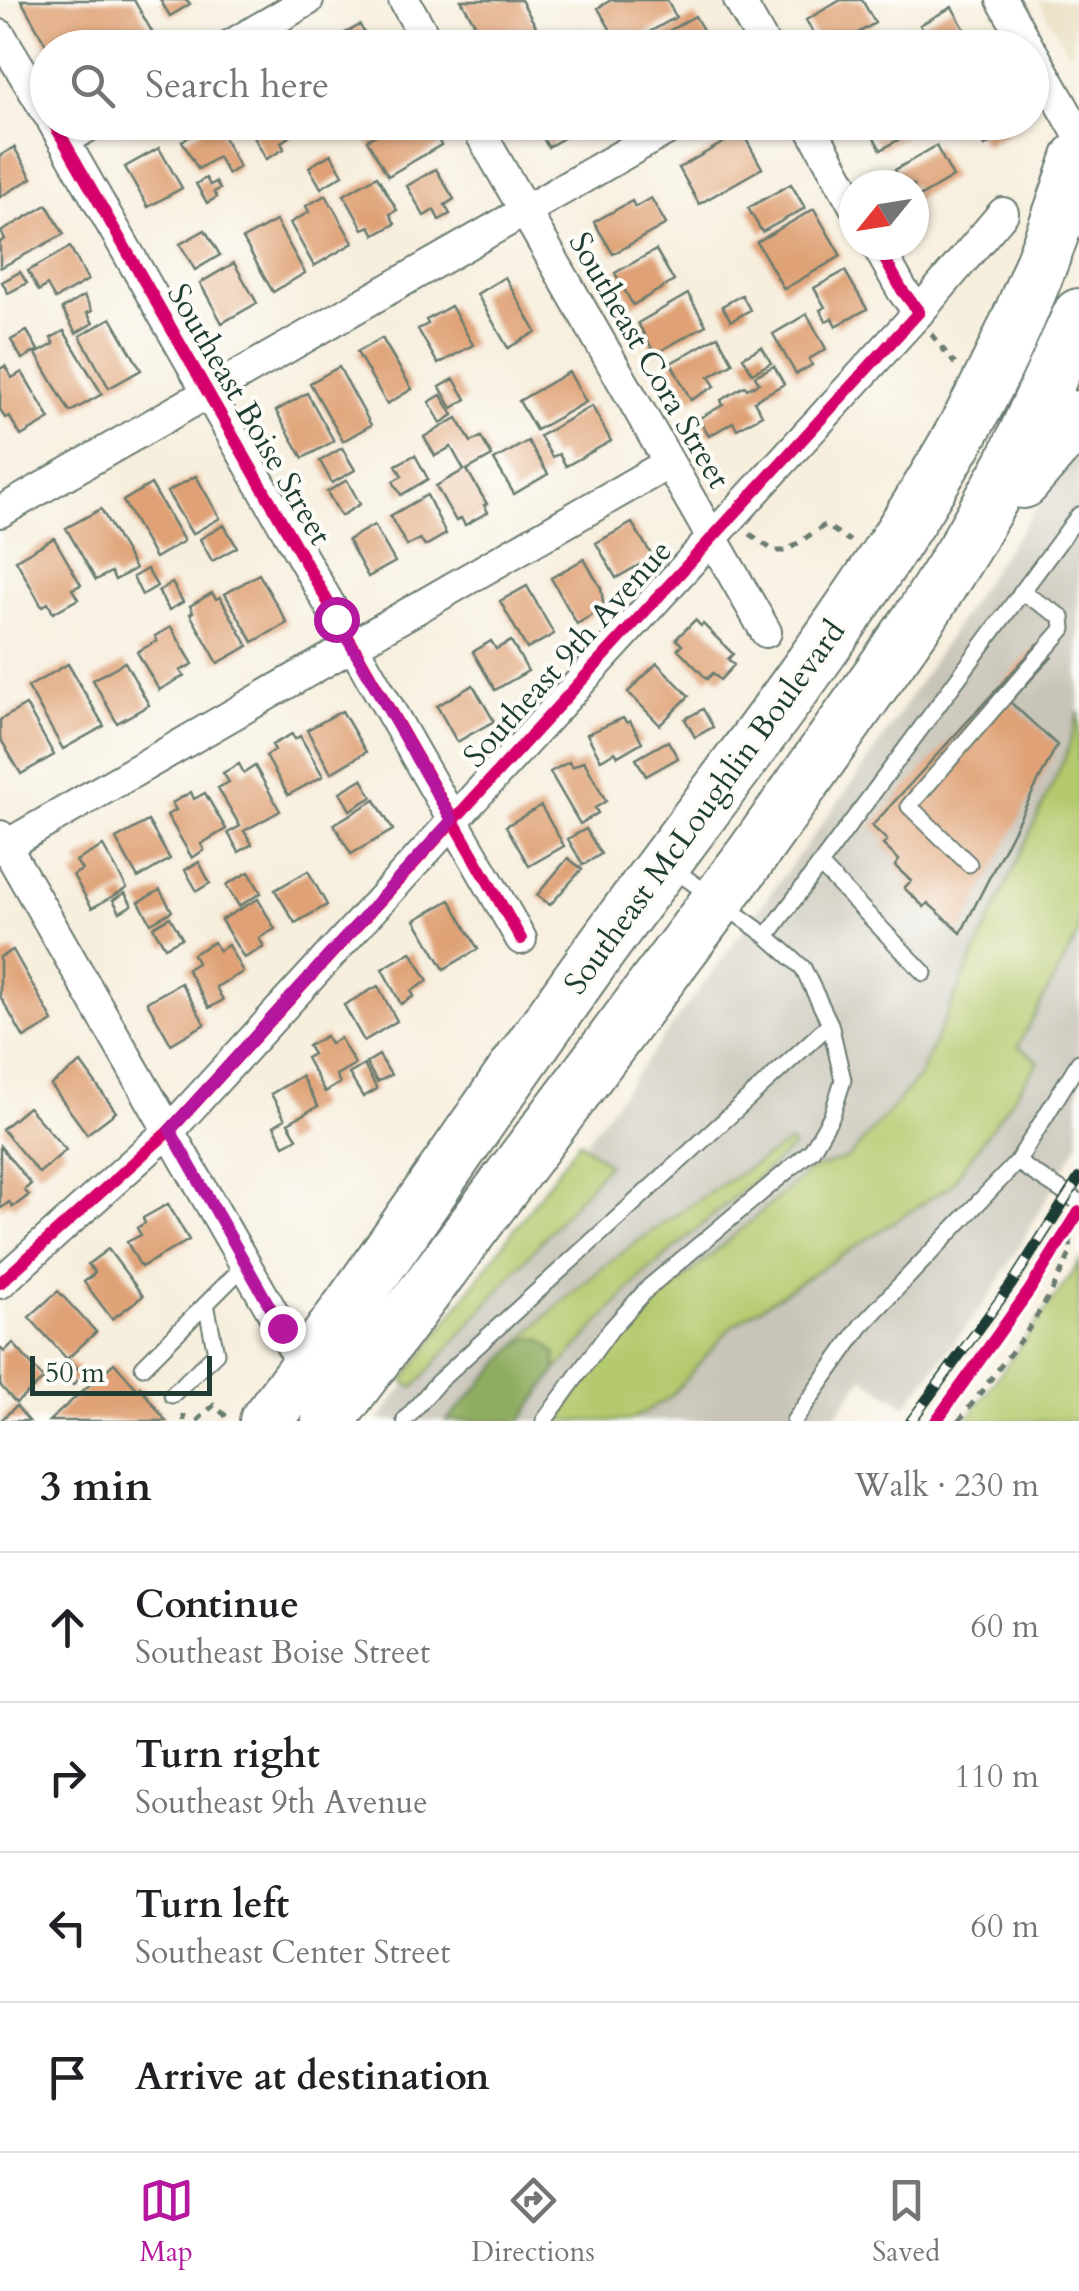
<!DOCTYPE html>
<html lang="en">
<head>
<meta charset="utf-8">
<style>
	body { margin:0; font-family:Cardo,serif; background:#f2f2f2; color:#202124 }
	.compass { position:absolute; left:839px; top:170px; width:90px; height:90px; border-radius:50%; background:#fff; box-shadow:0 2px 8px #0004; rotate:240deg }
	.scale { position:absolute; left:30px; bottom:25px; width:182px; box-sizing:border-box; padding-left:10px; border:5px solid #1f3d34; border-top:0; font-size:28px; line-height:35px; white-space:nowrap; color:#1f3d34; -webkit-text-stroke:8px #fdfcf7; paint-order:stroke }
	.stop { position:absolute; width:30px; height:30px; margin:-22px; border:8px solid #b5179e; border-radius:50%; background:#fff }
	.stop.end { background:#b5179e; border-color:#fff; box-shadow:0 2px 10px #0008 }
	.list { margin:0; padding:0; list-style:none }
	h2 { display:flex; justify-content:space-between; align-items:center; height:130px; margin:0; padding:0 40px; font-size:42px }
	h2 small { font-size:32px; font-weight:400; color:#757577 }
	.list li { display:grid; grid-template-columns:65px 1fr auto; gap:30px; align-items:center; box-sizing:border-box; height:150px; padding:0 40px; border-top:2px solid #e0e0e0 }
	.list b { display:block; font-size:38px; white-space:nowrap }
	.list p { margin:0; font-size:32px; white-space:nowrap; color:#757577 }
	.list em { font-size:32px; font-style:normal; color:#757577 }
	.icon { flex:none; width:55px; height:55px; fill:none; stroke:currentColor; stroke-width:2; stroke-linecap:round; stroke-linejoin:round }
	.map { position:relative; flex:none; width:1079px; height:1421px; overflow:hidden }
	.search { position:absolute; background:#fff; box-shadow:0 2px 8px #0004; left:30px; right:30px; top:30px; height:110px; display:flex; align-items:center; gap:25px; box-sizing:border-box; padding:0 35px; border-radius:55px; color:#757577; font-size:38px }
	.sheet { height:730px; background:#fff }
	nav { display:flex; justify-content:space-around; align-items:center; box-sizing:border-box; height:140px; border-top:2px solid #e0e0e0; background:#fff; font-size:28px; color:#757577 }
	nav a { display:grid; justify-items:center; gap:5px }
	nav .on { color:#b5179e }
	.map>svg:first-child { display:block }
</style>
</head>
<body>
<div class="map">
<svg width="1079" height="1421" viewBox="0 0 1079 1421">
	<rect width="100%" height="100%" fill="#fdfcf7"/>
	<filter id="ink" filterUnits="userSpaceOnUse"><feTurbulence type="fractalNoise" baseFrequency=".01" numOctaves="2"/><feDisplacementMap in="SourceGraphic" scale="20" xChannelSelector="R" yChannelSelector="G"/><feConvolveMatrix kernelMatrix="1 2 1 2 8 2 1 2 1" color-interpolation-filters="sRGB"/></filter>
	<filter id="wash" filterUnits="userSpaceOnUse"><feTurbulence type="fractalNoise" baseFrequency=".0048" numOctaves="4" result="noise"/><feDisplacementMap in="SourceGraphic" scale="40" xChannelSelector="R" yChannelSelector="G"/><feGaussianBlur stdDeviation="2.25" result="paint"/><feColorMatrix in="noise" values="0 0 0 0 0 0 0 0 0 0 0 0 0 0 0 0 0 1.4 0 .05"/><feComposite in="paint" operator="in"/></filter>
	<g filter="url(#wash)">
		<rect width="100%" height="100%" fill="#f7efde"/>
		<path fill="#e6daba" d="M1038,0H1079L1070,55Z"/>
		<path fill="#c8c4b8" d="M1079,450V1142L992,1293L906,1406L863,1377L832,1421H521L556,1371L515,1347L447,1421H378L863,769L996,564Z"/>
		<path fill="#b4c96d" stroke="#6a8350" stroke-width="2.5" d="M1079,712V933L1018,1046L1039,1061L951,1185L732,1326L669,1398L629,1421H557L605,1351L649,1309L810,1170L848,1158L918,1078L1067,752Z
			M579,1141L608,1164L414,1388L403,1381Z
			M790,1142L793,1147L640,1278L556,1371V1353L530,1338L515,1347C596,1262 691,1203 790,1142Z
			M1079,1261V1421H966L1071,1275Z"/>
		<path fill="#8fad60" stroke="#57754a" stroke-width="2.5" d="M530,1338L541,1339L556,1353V1371L521,1421H447L515,1347Z"/>
		<g id="blocks">
			<path fill="#dfa175" d="M21,0H134L161,48H48Z
				M160,0H187L190,4L170,16Z
				M461,0H521L538,30L507,48H489Z
				M611,0H667L676,17L621,48L598,8Z
				M841,0H862L875,23L832,48H822L806,20Z
				M952,7L966,32L933,48L920,25Z
				M695,16L713,48H639Z
				M360,25L372,48H332L329,42Z
				M216,122L239,167L228,174L218,157L198,169L182,141Z
				M246,122H285L292,135L281,142L284,149L266,159Z
				M370,122H421L426,130L431,127L441,145L388,176L367,140L376,135Z
				M534,122H591L548,147Z
				M865,122H912L916,129L881,150Z
				M972,122H1025L985,146Z
				M742,132L762,168L699,204L679,168Z
				M936,146L953,177L914,200V185H903L895,170Z
				M14,147L32,178L0,197V156Z
				M159,148L182,188L148,207L125,167Z
				M331,154L343,175L321,188L309,167Z
				M436,169L454,199L445,205L450,214L439,220L434,210L424,216L407,186Z
				M377,176L397,210L390,214L395,224L375,235L370,226L363,229L344,195Z
				M206,178L210,185L216,182L220,189L214,192L217,197L207,203L196,184Z
				M791,184L805,208L762,232L748,208Z
				M326,195L353,243L314,266L290,223L309,212L306,206Z
				M651,198L666,224L613,254L594,222L632,201L635,207Z
				M47,205L64,234L0,268V242L5,239L1,232Z
				M814,209L841,256L784,289L757,242Z
				M276,221L305,273L273,292L243,239Z
				M205,230L220,255L195,270L180,244Z
				M70,247L88,280L55,299L47,285L39,291L28,271Z
				M656,250L674,281L633,305L615,273Z
				M234,263L257,303L222,323L200,283Z
				M845,271L867,309L836,326L832,318L826,321L820,310L825,307L814,288Z
				M20,272L27,283L8,293L2,282Z
				M505,277L536,332L508,348L477,294Z
				M688,294L706,325L655,354L638,323Z
				M742,295L750,310L731,321L722,306Z
				M84,296L92,311L87,313L93,323L76,333L62,309Z
				M451,306L473,345L438,364L418,329L428,324L426,320Z
				M807,314L826,349L809,359L812,365L796,374L773,334Z
				M111,318L141,370L109,388L80,336Z
				M27,331L38,350L22,359L11,340Z
				M64,331L102,394L70,412L36,354L54,344L51,338Z
				M718,336L733,363L709,377L715,386L691,400L671,363Z
				M382,338L412,389L387,404L357,352Z
				M762,347L771,363L752,373L743,357Z
				M5,366L12,378L22,372L50,419L21,436L9,416L5,418L0,409V369Z
				M774,366L784,384L754,401L762,415L737,429L733,422L709,436L698,419L723,405L721,400L745,386L747,389L759,383L755,376Z
				M339,367L371,425L343,441L310,383Z
				M569,372L586,402L536,430L519,401Z
				M454,379L466,399L452,408L440,387Z
				M307,393L334,441L303,458L276,411Z
				M441,395L453,415L441,423L429,402Z
				M592,406L611,441L566,466L559,454L552,457L540,436Z
				M457,418L471,442L481,437L492,456L467,470L487,504L484,505L488,512L465,525L461,518L456,521L436,486L464,470L451,447L435,456L424,437Z
				M528,441L548,474L514,494L494,460Z
				M342,448L355,470L332,483L320,461Z
				M415,455L428,479L401,495L393,481L402,476L396,465Z
				M196,476L220,518L192,534L167,492Z
				M347,480L360,504L341,516L327,492Z
				M151,484L184,541L155,558L123,501Z
				M427,495L446,534L425,546L420,539L407,546L390,516Z
				M101,509L135,569L115,580L111,572L96,580L66,528Z
				M632,523L653,557L616,578L596,543Z
				M224,525L237,547L212,561L200,539Z
				M374,525L395,562L368,577L348,540Z
				M54,538L81,585L72,589L78,599L53,613L48,603L42,607L16,560Z
				M584,559L601,588L604,608L577,624L551,578Z
				M147,569L157,586L142,595L133,577Z
				M259,574L287,623L253,642L225,594Z
				M172,583L183,602L169,610L158,591Z
				M527,586L554,634L527,649L500,601Z
				M212,593L216,599L220,597L248,646L218,663L190,614L193,612L190,606Z
				M695,620L701,626L703,624L733,654L728,659L734,665L720,680L713,673L707,679L678,649L682,645L676,639Z
				M171,627L193,664L180,671L184,676L159,690L137,652L157,641L155,636Z
				M491,641L496,649L511,641L528,671L495,690L473,652Z
				M1038,644L1052,657L1010,702L1057,745L961,933L928,903L924,907L904,888L911,881L895,866L899,860L883,845L887,840L872,826Z
				M125,662L149,705L117,723L93,680Z
				M657,663L689,696L660,725L628,692Z
				M68,664L104,726L63,749L28,687Z
				M473,685L494,721L457,742L437,706Z
				M26,705L54,755L21,774L0,738V720Z
				M703,709L713,727L695,737L685,719Z
				M342,711L366,752L331,773L307,730Z
				M623,718L627,723L630,721L642,742L618,756L615,752L601,760L587,734Z
				M292,734L295,739L300,736L323,776L288,795L266,756L275,750L272,745Z
				M668,741L678,758L646,776L636,759Z
				M584,761L606,801L595,808L598,813L580,824L550,772L569,762L572,767Z
				M239,764L244,773L255,766L280,811L244,831L252,844L239,852L228,833L240,826L218,788L229,782L223,773Z
				M362,779L372,797L350,810L340,792Z
				M191,792L194,799L205,793L226,829L201,844L204,850L192,858L167,815L176,810L172,803Z
				M375,800L393,830L351,854L334,824Z
				M541,806L564,846L529,866L506,826Z
				M148,821L170,859L138,878L116,839Z
				M586,829L601,854L583,865L568,839Z
				M103,846L127,888L92,908L73,875L82,870L76,861Z
				M568,858L582,869L550,905L537,895Z
				M199,862L210,883L197,891L185,870Z
				M308,871L327,905L295,923L275,890Z
				M249,872L261,893L239,906L226,885Z
				M160,890L172,911L151,923L139,902Z
				M125,893L132,905L120,912L113,900Z
				M258,899L275,929L259,938L264,947L244,958L221,920Z
				M450,900L478,949L444,969L415,920Z
				M170,917L182,938L165,947L153,927Z
				M214,942L219,951L228,945L243,972L216,987L223,1000L209,1008L187,969L197,963L193,954Z
				M13,950L53,1021L24,1038L0,996V957Z
				M411,952L428,981L411,991L414,996L401,1004L382,969Z
				M181,983L205,1024L171,1044L147,1002Z
				M378,986L397,1021L364,1041L344,1005Z
				M326,1036L330,1044L340,1038L355,1064L336,1075L340,1083L325,1092L306,1058L313,1054L308,1046Z
				M379,1055L391,1075L377,1082L366,1063Z
				M81,1063L116,1112L87,1134L51,1085Z
				M364,1065L377,1089L363,1097L349,1074Z
				M301,1076L318,1106L288,1123L297,1138L284,1145L274,1126L285,1119L271,1094Z
				M28,1107L66,1150L39,1173L2,1129Z
				M0,1146L31,1184L24,1190L29,1195L13,1207L9,1202L0,1209Z
				M168,1204L189,1240L141,1267L127,1242L141,1235L137,1228L145,1223L143,1218Z
				M108,1249L143,1296L112,1319L84,1282L95,1273L88,1264Z
				M58,1291L96,1332L67,1359L29,1317Z
				M13,1343L44,1379L16,1403L0,1385V1347L4,1352Z
				M69,1360L84,1375L73,1385L59,1369Z
				M114,1363L138,1390L140,1387L166,1421H49Z
				M16,1406L29,1421H0Z"/>
		</g>
	</g>
	<g filter="url(#ink)">
		<use href="#blocks" fill-opacity="0" stroke="#6b7b70" stroke-width="2.5"/>
		<g fill="none" stroke-linecap="round" stroke-linejoin="round">
			<defs>
				<path id="lane" d="M969,864L909,806L1063,629L1062,617L1021,592
					M820,865L924,973
					M767,936L1079,515
					M1017,1162L1079,1202
					M143,1367L246,1264
					M172,1395L216,1353L206,1304
					M405,1420L438,1382L830,1024
					M544,1421L611,1329L649,1287L812,1150L832,1115L843,1080L830,1024L803,968L767,936L672,868
					M794,1421L861,1326L1017,1162L1079,1062"/>
				<path id="street" d="M404,0L431,48
					M739,0L766,48
					M1002,0L1029,48
					M0,35L48,114
					M226,48L308,0
					M1032,52L1079,135
					M53,122L521,939
					M474,122L766,632
					M808,122L854,205
					M64,141L95,122
					M877,245L902,290L919,312
					M0,512L680,122
					M0,836L305,1369
					M5,846L669,463
					M0,1283L170,1130L919,312L1003,213"/>
				<path id="highway" d="M1023,482L1079,417
					M266,1421C385,1263 492,1098 608,939C733,768 868,602 971,416C1016,334 1049,247 1079,158
					M328,1421L754,852L923,613L965,546L1012,463L1079,315"/>
			</defs>
			<use href="#lane" stroke="#6b7b70" stroke-width="19"/>
			<use href="#street" stroke="#6b7b70" stroke-width="34"/>
			<use href="#highway" stroke="#6b7b70" stroke-width="56"/>
			<path stroke="#6b7b70" stroke-width="5" stroke-dasharray="8 8" stroke-linecap="butt" d="M931,334L955,364
				M750,534L774,551H786L825,525L850,541
				M184,1414V1421
				M197,1421L214,1405L228,1418
				M959,1421L1028,1330L1051,1293L1071,1252L1069,1228"/>
			<use href="#lane" stroke="#fff" stroke-width="15"/>
			<use href="#street" stroke="#fff" stroke-width="30"/>
			<use href="#highway" stroke="#fff" stroke-width="52"/>
			<defs>
				<path id="rail" d="M911,1421L1011,1285L1079,1178"/>
			</defs>
			<use href="#rail" stroke="#1f3d34" stroke-width="11"/>
			<use href="#rail" stroke="#fdfcf7" stroke-width="8" stroke-dasharray="22" stroke-linecap="butt"/>
			<defs>
				<path id="cycleway" d="M53,122L521,939
					M0,1283L170,1130L919,312L902,290L877,245
					M936,1421L1029,1291L1079,1212"/>
			</defs>
			<use href="#cycleway" stroke="#fdfcf7" stroke-width="19"/>
			<use href="#cycleway" stroke="#d6006c" stroke-width="12"/>
		</g>
	</g>
	<g fill="none" stroke-linecap="round" stroke-linejoin="round" filter="url(#ink)">
		<path stroke="#b5179e" stroke-width="12" d="M282,1328L170,1130L452,820L336,619"/>
	</g>
	<g text-anchor="middle" stroke-width="8" stroke-linejoin="round" paint-order="stroke">
		<g font-size="32" fill="#1f3d34" stroke="#fdfcf7">
			<text transform="translate(650 360) rotate(60)" y="11">Southeast Cora Street</text>
			<text transform="translate(250 414) rotate(60)" y="11">Southeast Boise Street</text>
			<text transform="translate(567 653) rotate(-48)" y="11">Southeast 9th Avenue</text>
			<text transform="translate(704 807) rotate(-54)" y="11">Southeast McLoughlin Boulevard</text>
		</g>
	</g>
</svg>
<svg class="compass" viewBox="-18 -18 36 36"><path d="M0-13l5 13h-10z" fill="#e53935"/><path d="M0 13l5-13h-10z" fill="#757577"/></svg>
<div class="scale">50 m</div>
<div class="stop" style="left:336px;top:619px"></div>
<div class="stop end" style="left:282px;top:1328px"></div>
<div class="search"><svg class="icon" aria-label="search" viewBox="0 0 24 24"><circle cx="10" cy="10" r="6"/><path d="M15 15l6 6"/></svg>Search here</div>
</div>
<section class="sheet">
<h2>3 min<small>Walk · 230 m</small></h2>
<ul class="list">
<li><svg class="icon" aria-label="ahead" viewBox="0 0 24 24"><path d="M12 20V5M6 11l6-6 6 6"/></svg><div><b>Continue</b><p>Southeast Boise Street</p></div><em>60 m</em></li>
<li><svg class="icon" aria-label="right" viewBox="0 0 24 24"><path d="M7 20v-9h11M14 6l5 5-5 5"/></svg><div><b>Turn right</b><p>Southeast 9th Avenue</p></div><em>110 m</em></li>
<li><svg class="icon" aria-label="left" viewBox="0 0 24 24"><path d="M17 20v-9H6M10 6l-5 5 5 5"/></svg><div><b>Turn left</b><p>Southeast Center Street</p></div><em>60 m</em></li>
<li><svg class="icon" aria-label="arrive" viewBox="0 0 24 24"><path d="M6 21V4h12l-3 4 3 4H6"/></svg><div><b>Arrive at destination</b></div></li>
</ul>
</section>
<nav>
<a class="on"><svg class="icon" aria-label="map" viewBox="0 0 24 24"><path d="M3 6l6-2 6 2 6-2v14l-6 2-6-2-6 2zM9 4v14M15 6v14"/></svg>Map</a>
<a><svg class="icon" aria-label="directions" viewBox="0 0 24 24"><path d="M12 3l9 9-9 9-9-9zM9 14v-3h6M13 9l2 2-2 2"/></svg>Directions</a>
<a><svg class="icon" aria-label="saved" viewBox="0 0 24 24"><path d="M7 4h10v16l-5-4-5 4z"/></svg>Saved</a>
</nav>
</body>
</html>
